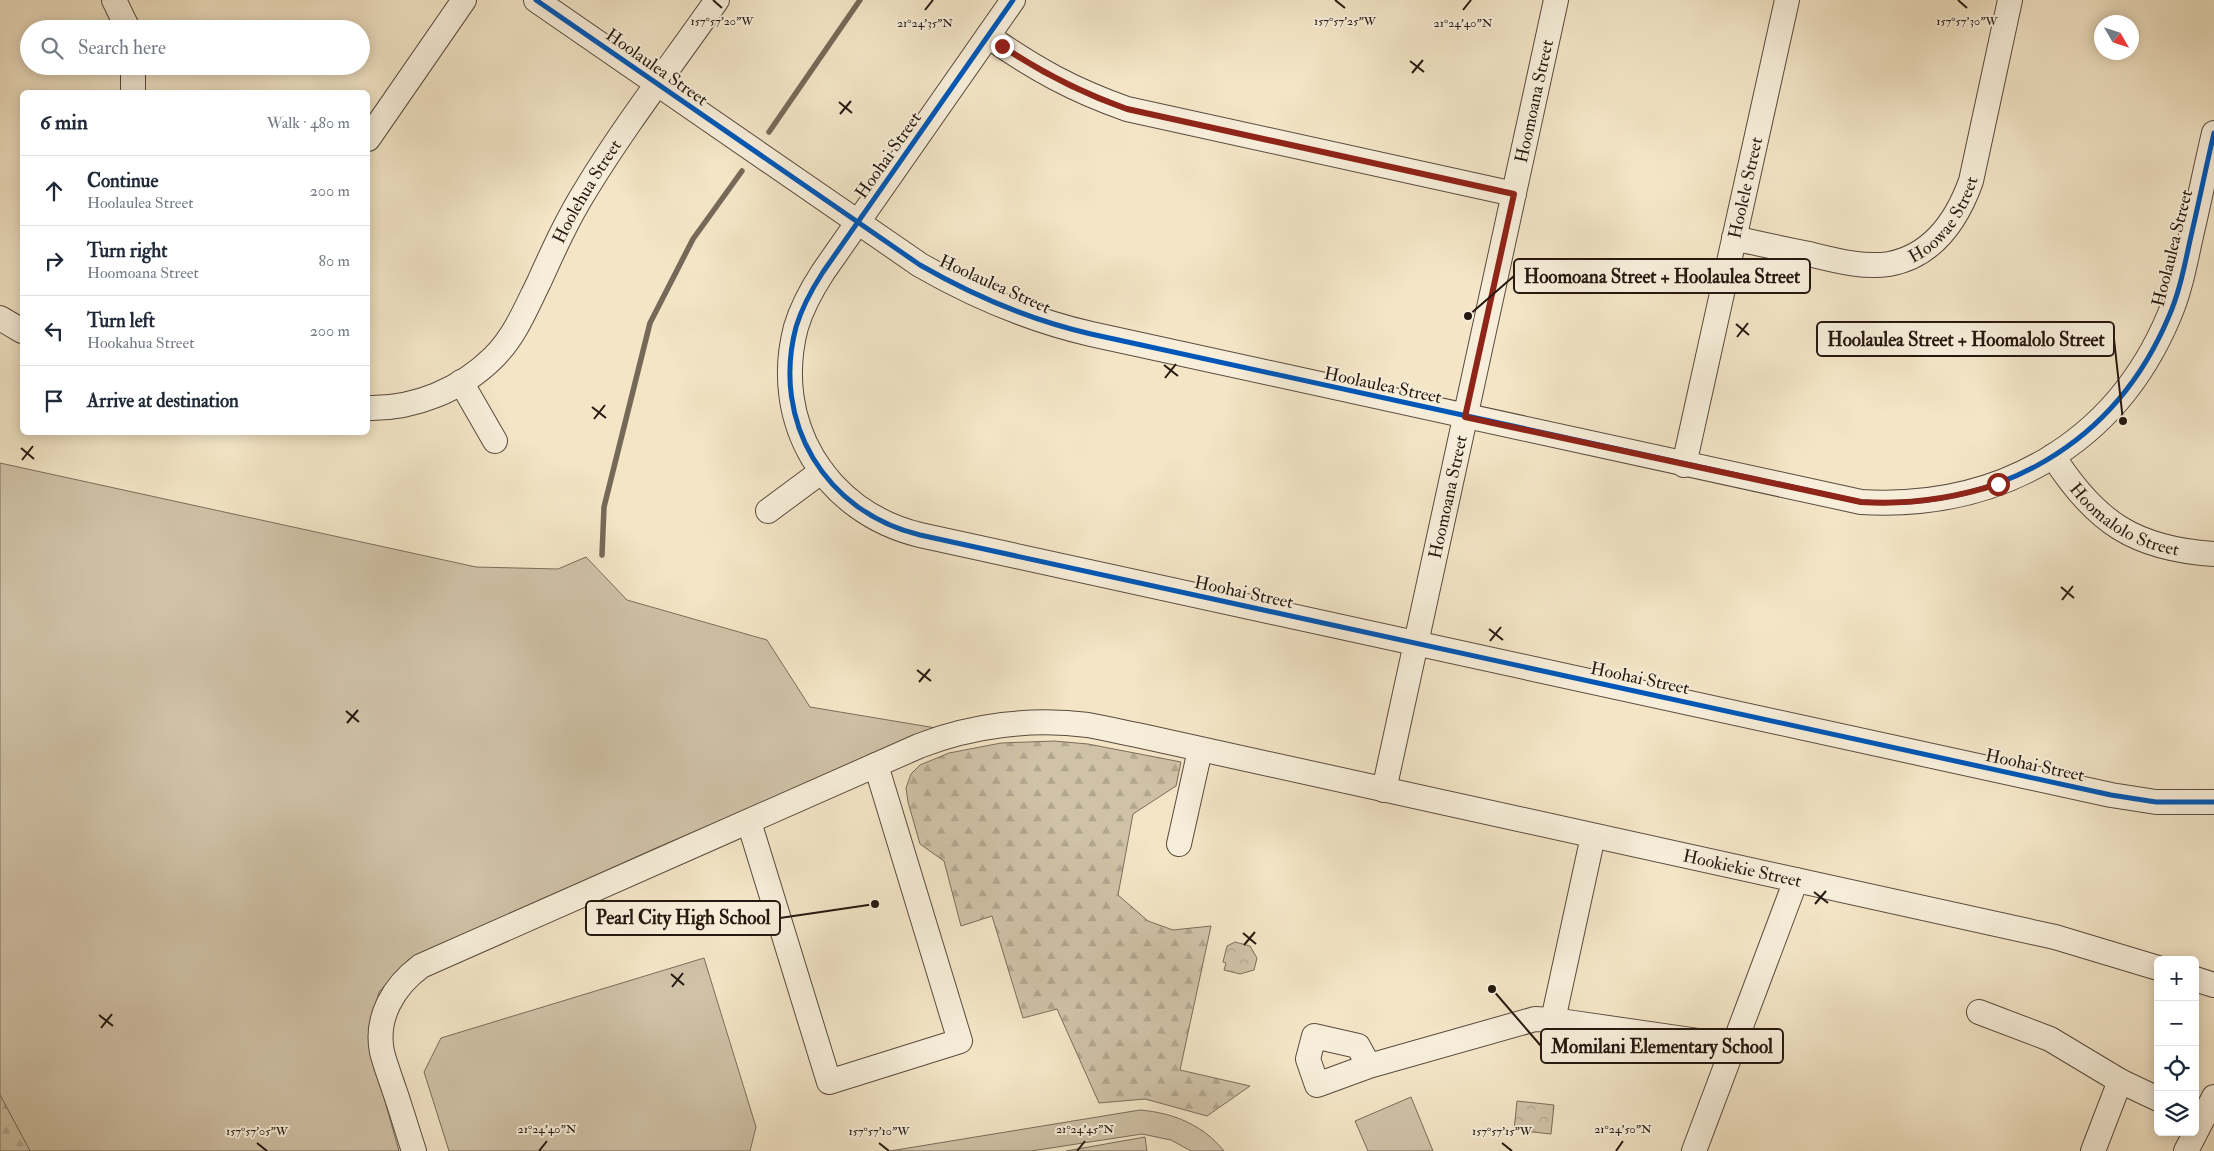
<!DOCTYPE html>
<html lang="en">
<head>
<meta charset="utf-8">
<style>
	body { margin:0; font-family:"IM FELL Double Pica",serif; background:#f6f6f7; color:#1f2937 }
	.controls { position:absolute; right:15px; bottom:15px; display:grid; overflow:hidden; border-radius:8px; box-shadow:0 2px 12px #0003 }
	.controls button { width:45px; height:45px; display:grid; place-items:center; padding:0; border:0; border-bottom:1px solid #e0e1e3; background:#fff; color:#1f2937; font:25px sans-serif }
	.compass { position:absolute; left:2094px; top:15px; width:45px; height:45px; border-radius:50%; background:#fff; box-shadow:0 2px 12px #0003; rotate:129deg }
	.stop { position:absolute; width:15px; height:15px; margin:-11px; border:4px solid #8f2418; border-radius:50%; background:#fff }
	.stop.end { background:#8f2418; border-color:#fff; box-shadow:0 1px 5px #0008 }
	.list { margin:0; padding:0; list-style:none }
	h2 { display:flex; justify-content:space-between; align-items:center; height:65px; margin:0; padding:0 20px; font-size:21px }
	h2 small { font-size:16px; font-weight:400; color:#747a83 }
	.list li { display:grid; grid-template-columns:32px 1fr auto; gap:15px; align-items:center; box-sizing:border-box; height:70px; padding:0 20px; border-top:1px solid #e0e1e3 }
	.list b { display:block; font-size:19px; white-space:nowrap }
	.list p { margin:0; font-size:16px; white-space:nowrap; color:#747a83 }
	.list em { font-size:16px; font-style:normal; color:#747a83 }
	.icon { flex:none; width:28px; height:28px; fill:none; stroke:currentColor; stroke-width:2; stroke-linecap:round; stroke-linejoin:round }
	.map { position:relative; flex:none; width:2214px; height:1151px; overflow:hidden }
	.search { position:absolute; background:#fff; box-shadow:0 2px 12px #0003; left:20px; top:20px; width:350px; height:55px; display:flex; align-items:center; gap:12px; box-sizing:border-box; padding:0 18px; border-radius:28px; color:#747a83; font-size:19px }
	.panel { position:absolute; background:#fff; box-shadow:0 2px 12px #0003; left:20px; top:90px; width:350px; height:345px; border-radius:8px }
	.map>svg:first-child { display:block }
</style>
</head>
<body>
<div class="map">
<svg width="2214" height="1151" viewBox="0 0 2214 1151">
	<defs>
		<pattern id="forest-firs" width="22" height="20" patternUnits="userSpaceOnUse" patternTransform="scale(1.25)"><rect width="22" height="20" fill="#d0c2a7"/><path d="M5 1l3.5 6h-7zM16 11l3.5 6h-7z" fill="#b2a68f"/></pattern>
		<pattern id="park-crowns" width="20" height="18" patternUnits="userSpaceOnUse" patternTransform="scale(1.25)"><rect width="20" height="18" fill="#d0c2a7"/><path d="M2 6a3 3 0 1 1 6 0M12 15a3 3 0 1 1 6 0" fill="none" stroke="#b2a68f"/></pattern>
	</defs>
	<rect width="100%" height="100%" fill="#f3e5c6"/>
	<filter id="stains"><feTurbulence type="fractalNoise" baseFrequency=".004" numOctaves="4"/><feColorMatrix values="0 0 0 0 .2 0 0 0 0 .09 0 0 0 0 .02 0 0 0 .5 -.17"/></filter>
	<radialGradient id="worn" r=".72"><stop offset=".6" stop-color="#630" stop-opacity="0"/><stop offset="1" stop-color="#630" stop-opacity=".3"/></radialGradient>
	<path fill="#d0c2a7" stroke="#7b6d5c" d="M0,463L476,567L558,569L586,557L627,600L767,640L810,707L936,728L656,848L408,960L379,992L370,1027L379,1080L399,1151H30L0,1095Z
		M704,958L756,1127L750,1151H449L424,1072L441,1038Z
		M1411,1097L1433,1151H1368L1355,1121Z
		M1140,1110C1174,1113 1203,1125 1224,1151H1191L1171,1140L1142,1134L1031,1151H890Z
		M1145,1137L1147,1151H1066Z"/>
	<path fill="url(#forest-firs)" stroke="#7b6d5c" d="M1054,741L1088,744L1181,762L1176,786L1133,814L1118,895L1148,921L1173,930L1211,926L1180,1070L1250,1086L1207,1116L1145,1099L1099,1103L1057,1009L1023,1018L992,916L961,926L944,861L920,844L908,802L906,788L911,774L920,765L949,753L1001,743Z
		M0,1095L30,1151H0Z"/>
	<path fill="url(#park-crowns)" stroke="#7b6d5c" d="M1235,942L1250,946L1257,958L1254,970L1240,974L1224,970L1226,963L1223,962L1227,946Z
		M1517,1101L1554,1105L1551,1134L1514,1130Z"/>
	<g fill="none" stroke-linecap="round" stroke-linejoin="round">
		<path stroke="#776958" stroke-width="5.5" d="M769,132L860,0
			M602,555L604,507L650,323L693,239L742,171"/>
		<defs>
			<g id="minor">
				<path d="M114,0L128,29"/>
				<path d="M536,0L920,265C974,296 1030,320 1091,334L1861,502C1998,510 2115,445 2169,316C2180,291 2185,263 2191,236C2199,202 2206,167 2214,133"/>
				<path d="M1013,0L823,272C812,289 802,307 796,327C771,422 825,512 920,535L2111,795L2156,802H2214"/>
				<path d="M988,36C1035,69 1073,90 1127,109L1514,194"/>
				<path d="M133,66V92"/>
				<path d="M368,139L464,0"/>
				<path id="s1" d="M1734,238C1759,244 1784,249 1809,254C1834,260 1863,268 1889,264C1933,256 1957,220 1971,181L2010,0"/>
				<path d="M0,318L22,331"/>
				<path d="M461,382L495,441"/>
				<path id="s2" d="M368,408C414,409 461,390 494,357C515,336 526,308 539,282C553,251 567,220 585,191C625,125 673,63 717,0"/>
				<path id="s3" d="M2053,456C2095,522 2135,549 2214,554"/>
				<path id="s4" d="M1684,465L1787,0"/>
				<path d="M768,511L822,471"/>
				<path id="s5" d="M1384,790L1556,0"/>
				<path d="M749,822L829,1082L960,1041L876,765"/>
				<path d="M1593,836L1553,1020L1733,1046"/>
				<path d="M1179,844L1200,750"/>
				<path d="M2195,979L2214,985"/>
				<path d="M1979,1012L2050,1039L2120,1081L2158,1099"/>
				<path d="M1369,1066L1358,1046L1314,1036L1308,1059L1317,1085L1369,1066L1535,1019L1553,1020"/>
				<path id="s6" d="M414,1151C407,1130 401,1109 394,1089C390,1077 385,1064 382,1052C375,1017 394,986 421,966L919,746C972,725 1032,718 1088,725C1105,728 1121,732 1137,735L2055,937L2158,968"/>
				<path d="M1694,1151L1796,880"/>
				<path d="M2093,1151L2120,1081"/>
				<path d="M2186,1151L2214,1097"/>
			</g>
		</defs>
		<use href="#minor" stroke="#594b3e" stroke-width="26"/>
		<use href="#minor" stroke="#f7eeda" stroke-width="24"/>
		<defs>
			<path id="cycleway" d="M536,0L920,265C974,296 1030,320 1091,334L1861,502C1998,510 2115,445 2169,316C2180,291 2185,263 2191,236C2199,202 2206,167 2214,133
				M1013,0L823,272C812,289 802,307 796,327C771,422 825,512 920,535L2111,795L2156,802H2214"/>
		</defs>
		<use href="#cycleway" stroke="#f7eeda" stroke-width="8"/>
		<use href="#cycleway" stroke="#0057b8" stroke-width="5"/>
	</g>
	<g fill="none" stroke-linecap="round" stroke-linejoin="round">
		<path stroke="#8f2418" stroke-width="6" d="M1002,46C1042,73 1082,93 1127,109L1514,194L1465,417L1861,502C1909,505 1952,499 1998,484"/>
	</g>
	<path fill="none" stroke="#261810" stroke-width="2" d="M713,0L722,8M1335,0L1345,8M1958,0L1967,8M925,10L933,0M1463,10L1471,0M1410,61L1424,72M1412,73L1423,60M839,102L852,113M840,114L851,101M1736,324L1749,335M1737,337L1748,323M1164,365L1178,376M1165,378L1176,364M592,407L606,418M594,419L605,405M21,448L34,459M22,460L33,446M2061,587L2074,598M2062,600L2073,586M1489,629L1503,640M1490,641L1501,627M917,670L931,681M919,682L930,669M346,711L359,722M347,723L358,710M1814,892L1828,903M1815,904L1826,891M1243,933L1256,944M1244,945L1255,932M671,974L684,985M672,987L683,973M99,1015L113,1026M101,1028L112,1014M257,1143L267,1151M879,1143L889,1151M1502,1143L1512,1151M539,1151L547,1141M1077,1151L1085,1141M1616,1151L1623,1141"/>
	<g text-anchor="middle" stroke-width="4" stroke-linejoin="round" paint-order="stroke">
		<g font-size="18" fill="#261810" stroke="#f7eeda">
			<text transform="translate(657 67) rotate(35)" y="6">Hoolaulea Street</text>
			<text dy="6" stroke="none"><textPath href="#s5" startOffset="705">Hoomoana Street</textPath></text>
			<text transform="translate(888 155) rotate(-55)" y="6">Hoohai Street</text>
			<text dy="6" stroke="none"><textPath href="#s4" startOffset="284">Hoolele Street</textPath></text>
			<text dy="6" stroke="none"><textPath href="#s2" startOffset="330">Hoolehua Street</textPath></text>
			<text dy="6" stroke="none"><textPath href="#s1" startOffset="232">Hoowae Street</textPath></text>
			<text transform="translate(2172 248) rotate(-76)" y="6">Hoolaulea Street</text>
			<text transform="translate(995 284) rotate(24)" y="6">Hoolaulea Street</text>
			<text transform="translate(1383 385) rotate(12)" y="6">Hoolaulea Street</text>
			<text dy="6" stroke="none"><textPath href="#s5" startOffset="300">Hoomoana Street</textPath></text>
			<text dy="6" stroke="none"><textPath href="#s3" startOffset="99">Hoomalolo Street</textPath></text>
			<text transform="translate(1244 592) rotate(12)" y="6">Hoohai Street</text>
			<text transform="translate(1640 678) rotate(12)" y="6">Hoohai Street</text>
			<text transform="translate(2035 765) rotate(12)" y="6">Hoohai Street</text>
			<text dy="6" stroke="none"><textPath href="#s6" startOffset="1590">Hookiekie Street</textPath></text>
		</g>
	</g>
	<g font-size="12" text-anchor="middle" fill="#261810" stroke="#f7eeda" stroke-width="4" stroke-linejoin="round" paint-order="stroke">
		<text x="1967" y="25">157°57'30"W</text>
		<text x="722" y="25">157°57'20"W</text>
		<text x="1345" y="25">157°57'25"W</text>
		<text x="925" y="27">21°24'35"N</text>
		<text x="1463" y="27">21°24'40"N</text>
		<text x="547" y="1133">21°24'40"N</text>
		<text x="1085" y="1133">21°24'45"N</text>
		<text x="1623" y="1133">21°24'50"N</text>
		<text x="257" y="1135">157°57'05"W</text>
		<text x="879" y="1135">157°57'10"W</text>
		<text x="1502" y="1135">157°57'15"W</text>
	</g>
	<path fill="none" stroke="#261810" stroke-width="2" d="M1468 316L1514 276M2123 421L2114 339M875 904L780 918M1492 989L1541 1046"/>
	<g fill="#261810" stroke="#f7eeda" stroke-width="2">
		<circle cx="1468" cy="316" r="5"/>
		<circle cx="2123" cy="421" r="5"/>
		<circle cx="875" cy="904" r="5"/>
		<circle cx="1492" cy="989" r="5"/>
	</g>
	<g fill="#f7eeda" stroke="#261810" stroke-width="2">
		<rect x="1514" y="259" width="296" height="34" rx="5"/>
		<rect x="1817" y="322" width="297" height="34" rx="5"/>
		<rect x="586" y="901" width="194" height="34" rx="5"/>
		<rect x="1541" y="1029" width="242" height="34" rx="5"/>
	</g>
	<g font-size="19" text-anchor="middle" font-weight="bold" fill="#261810">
		<text x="1662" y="283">Hoomoana Street + Hoolaulea Street</text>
		<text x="1966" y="346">Hoolaulea Street + Hoomalolo Street</text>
		<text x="683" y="924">Pearl City High School</text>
		<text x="1662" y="1053">Momilani Elementary School</text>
	</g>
	<rect width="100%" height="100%" filter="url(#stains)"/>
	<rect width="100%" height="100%" fill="url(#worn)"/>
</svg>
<div class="controls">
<button>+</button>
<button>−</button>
<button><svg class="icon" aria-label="locate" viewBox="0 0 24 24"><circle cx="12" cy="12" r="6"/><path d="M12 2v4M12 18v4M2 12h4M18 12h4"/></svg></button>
<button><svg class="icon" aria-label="layers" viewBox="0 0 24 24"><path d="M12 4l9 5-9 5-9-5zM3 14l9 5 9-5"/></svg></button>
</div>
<svg class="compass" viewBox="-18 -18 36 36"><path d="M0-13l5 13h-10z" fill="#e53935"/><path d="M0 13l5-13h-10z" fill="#747a83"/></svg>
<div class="stop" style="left:1998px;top:484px"></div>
<div class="stop end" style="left:1002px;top:46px"></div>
<div class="search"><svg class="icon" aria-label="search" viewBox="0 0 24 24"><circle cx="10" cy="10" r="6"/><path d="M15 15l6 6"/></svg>Search here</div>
<section class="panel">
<h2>6 min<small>Walk · 480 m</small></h2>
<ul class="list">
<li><svg class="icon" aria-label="ahead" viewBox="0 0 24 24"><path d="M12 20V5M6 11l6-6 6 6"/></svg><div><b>Continue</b><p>Hoolaulea Street</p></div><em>200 m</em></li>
<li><svg class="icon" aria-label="right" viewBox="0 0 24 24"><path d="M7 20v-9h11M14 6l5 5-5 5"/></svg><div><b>Turn right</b><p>Hoomoana Street</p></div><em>80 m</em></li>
<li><svg class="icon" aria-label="left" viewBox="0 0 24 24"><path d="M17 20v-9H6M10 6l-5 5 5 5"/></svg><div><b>Turn left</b><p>Hookahua Street</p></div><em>200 m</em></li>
<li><svg class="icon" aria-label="arrive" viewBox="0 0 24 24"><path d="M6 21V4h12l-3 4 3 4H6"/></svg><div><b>Arrive at destination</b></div></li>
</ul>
</section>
</div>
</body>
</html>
